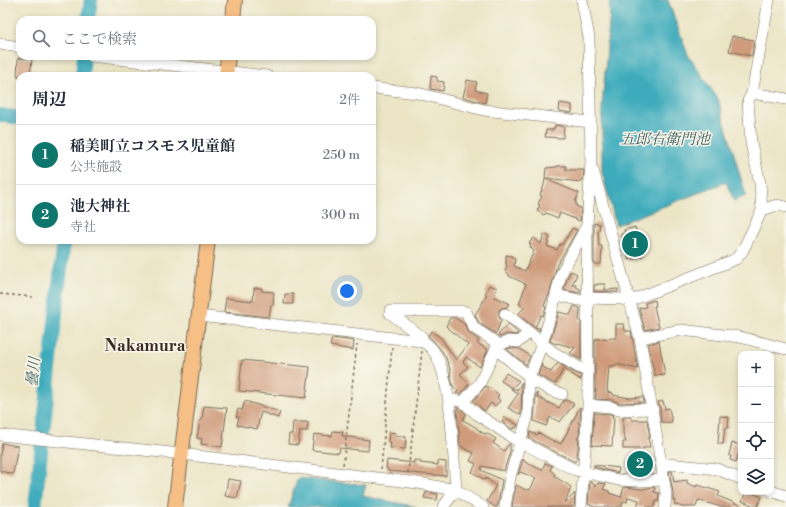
<!DOCTYPE html>
<html lang="ja">
<head>
<meta charset="utf-8">
<style>
	body { margin:0; font-family:"Libre Bodoni","Noto Serif JP",serif; background:#f6f6f7; color:#1f2937 }
	.controls { position:absolute; right:12px; bottom:12px; display:grid; overflow:hidden; border-radius:8px; box-shadow:0 2px 6px #0003 }
	.controls button { width:36px; height:36px; display:grid; place-items:center; padding:0; border:0; border-bottom:1px solid #e0e1e3; background:#fff; color:#1f2937; font:20px sans-serif }
	.you { position:absolute; left:347px; top:291px; width:14px; height:14px; margin:-10px; border:3px solid #fff; border-radius:50%; background:#1a73e8; box-shadow:0 0 0 6px #1a73e833 }
	.badge { display:grid; place-items:center; width:26px; height:26px; border-radius:50%; background:#0f766e; color:#fff; font-size:13px; font-weight:700 }
	.pin { position:absolute; translate:-50% -50%; border:2px solid #fff; box-shadow:0 1px 4px #0006 }
	.list { margin:0; padding:0; list-style:none }
	h2 { display:flex; justify-content:space-between; align-items:center; height:52px; margin:0; padding:0 16px; font-size:17px }
	h2 small { font-size:13px; font-weight:400; color:#747a83 }
	.list li { display:grid; grid-template-columns:26px 1fr auto; gap:12px; align-items:center; box-sizing:border-box; height:60px; padding:0 16px; border-top:1px solid #e0e1e3 }
	.list b { display:block; font-size:15px; white-space:nowrap }
	.list p { margin:0; font-size:13px; white-space:nowrap; color:#747a83 }
	.list em { font-size:13px; font-style:normal; color:#747a83 }
	.icon { flex:none; width:22px; height:22px; fill:none; stroke:currentColor; stroke-width:2; stroke-linecap:round; stroke-linejoin:round }
	.map { position:relative; flex:none; width:786px; height:507px; overflow:hidden }
	.search { position:absolute; background:#fff; box-shadow:0 2px 6px #0003; left:16px; top:16px; width:360px; height:44px; display:flex; align-items:center; gap:10px; box-sizing:border-box; padding:0 14px; border-radius:12px; color:#747a83; font-size:15px }
	.panel { position:absolute; background:#fff; box-shadow:0 2px 6px #0003; left:16px; top:72px; width:360px; height:172px; border-radius:12px }
	.map>svg:first-child { display:block }
</style>
</head>
<body>
<div class="map">
<svg width="786" height="507" viewBox="0 0 786 507">
	<rect width="100%" height="100%" fill="#fbf7ec"/>
	<filter id="ink" filterUnits="userSpaceOnUse"><feTurbulence type="fractalNoise" baseFrequency=".025" numOctaves="2"/><feDisplacementMap in="SourceGraphic" scale="8" xChannelSelector="R" yChannelSelector="G"/><feConvolveMatrix kernelMatrix="1 2 1 2 8 2 1 2 1" color-interpolation-filters="sRGB"/></filter>
	<filter id="wash" filterUnits="userSpaceOnUse"><feTurbulence type="fractalNoise" baseFrequency=".012" numOctaves="4" result="noise"/><feDisplacementMap in="SourceGraphic" scale="16" xChannelSelector="R" yChannelSelector="G"/><feGaussianBlur stdDeviation="0.9" result="paint"/><feColorMatrix in="noise" values="0 0 0 0 0 0 0 0 0 0 0 0 0 0 0 0 0 1.4 0 .05"/><feComposite in="paint" operator="in"/></filter>
	<g filter="url(#wash)">
		<rect width="100%" height="100%" fill="#ebe5c6"/>
		<path fill="#3eabbc" stroke="#3c6a6d" d="M609,0H668L688,55L718,99L746,196L734,201L726,182L616,225L602,172V108L610,11Z
			M298,478L366,485L363,496L417,507H288Z"/>
		<g fill="none" stroke-linecap="round" stroke-linejoin="round">
			<path stroke="#3eabbc" stroke-width="14" d="M88,20L91,0
				M82,76L84,56
				M0,115L20,118
				M35,507L64,240"/>
		</g>
		<g id="blocks">
			<path fill="#cf9b7b" d="M732,36L754,40L752,56L729,51Z
				M18,58L32,59L30,76H17Z
				M431,76L437,77V81L444,82L443,91L430,89Z
				M467,80L477,82L475,90L487,93L485,103L463,97Z
				M560,103L572,105V113L559,111Z
				M555,125L564,127L563,138L545,137L546,130H553V128H555Z
				M557,166H566V170H584L583,180H581V182L545,178L546,168L557,167Z
				M545,179L579,193L575,202H576V206L581,208L580,221L560,213L558,218L546,213L544,215L537,211L540,205L538,204L542,196L540,195L544,185Z
				M594,223L600,224L599,231H598L599,246H602L601,264H594Z
				M635,227L643,256L629,260L621,234L625,233L624,230Z
				M572,228L577,230L557,265L550,292L544,306L546,307L543,316L541,315L535,327L540,328L539,331L518,314L525,307L519,304L526,284L509,276V274L505,271L507,266L506,265V255L512,256L513,258L515,259L514,266L525,271L534,251L530,247L531,245L529,243L534,238L541,244L544,234L550,237L547,246L557,250L560,244L562,245Z
				M571,271L577,274L572,285H576V287L580,289V293L564,290L568,276Z
				M597,284H605V290L618,289V292L594,291V285H597Z
				M489,285L497,288L494,297L509,303L507,307L502,308L499,310V317L501,320L496,334L479,323L475,315L487,295L485,294Z
				M254,288H262V291L274,292L273,305H271L269,317L224,312L226,298L253,301Z
				M285,294H293V304H284Z
				M655,300L656,306H654L659,327L645,330L639,308L646,307L645,303Z
				M574,306L580,308L579,321L581,322V360L570,353L575,348L557,343V344L554,343L550,341L559,312L570,315Z
				M450,318H456L464,324L470,334L479,340L477,343L488,350L480,367L466,357L463,362L468,367L460,374L469,384L461,394L456,393L458,391L453,386L450,373L451,372L446,358L442,351L428,335L432,331L441,338L456,360L468,345L446,326Z
				M508,324L518,333L516,335L507,334L500,337L498,335Z
				M616,324H624L625,331H631L638,369L616,364V366H609L607,392L613,393V395L630,398L643,397L644,402L619,403L612,400L595,399L596,389L595,392V339L616,338Z
				M332,338L354,341L353,350L330,346Z
				M659,341L665,375L655,376L648,344Z
				M510,348L520,349L530,356L526,365L507,349Z
				M242,360L310,367L306,398L239,391Z
				M558,363L581,376V380L564,369L555,384L538,375L542,364L541,366L551,372Z
				M506,373L519,381L512,388L501,381Z
				M522,382L521,414V415L508,408L518,394L511,389H518Z
				M486,386L489,388H491L499,395L497,397L500,401L495,406L491,403L485,411L473,401Z
				M536,393L538,394L537,397L559,408L563,401L566,400L574,404L560,422L550,417L546,426L534,421Z
				M245,401L280,412L278,418L261,412L257,429L237,425L239,417H236L238,409L242,410Z
				M663,401L665,409L669,408L672,422L665,423V422H661L660,408L658,402Z
				M204,406L227,408L222,447L201,444L202,439L197,438L200,420H202Z
				M580,407L581,408L580,420L578,423L580,424L579,435L577,439L579,440L577,458L575,462L529,438L530,432L537,435L539,433L555,442V441L561,444Z
				M457,408H460L466,414L463,420L477,428V429L484,434L486,433L496,439L493,443L504,451L509,444H510V451L504,471L482,466L481,470L502,480L498,504L497,507H495L487,501L496,486L486,478L485,480L472,472L476,464L470,461L474,453L460,446Z
				M594,413L609,414L613,415L612,418H614L612,446L592,445Z
				M720,416L729,417L728,428H725L723,444H718Z
				M505,417L518,425L517,427L512,429L502,422Z
				M623,417H631V420H647L650,437L648,438L650,447L640,449H623V442H626L623,433Z
				M293,422H308L307,431H300L298,445L288,444L289,434H292Z
				M333,431L343,432L342,436L369,440L368,451L340,448L339,453L312,450L314,434L332,436Z
				M389,432L396,433V436L406,437L405,449L390,448L391,443L388,442Z
				M2,443L18,446L13,474L0,471V455Z
				M732,443L741,445L736,462L730,460L731,456L729,455Z
				M523,459L525,462L542,470L545,463L552,466L550,470L555,474L554,476L571,487L565,503L575,493L574,507H512L516,485L526,490L527,489L530,490L536,478L520,472L518,475Z
				M387,460L414,463V460L420,461V463L438,465V461L446,462V476L388,471V469L386,468Z
				M594,465L619,468L618,473L594,467Z
				M669,471H672L674,482L687,480V483L696,487L697,485L701,486L720,492L718,496L744,507H721L698,500L696,507H682L674,504L675,501L673,500V492Z
				M228,479L241,481L237,498L225,496Z
				M590,481L596,486L598,483L606,484L603,489L609,491V493L621,497L624,487L642,489L654,487L655,488L654,492L659,493L658,502L656,501L654,507H637L639,500L628,497L627,502L623,501L622,507H595L588,504Z
				M426,492L438,494L437,500L424,498Z
				M746,492H750L762,497L757,507L742,501Z"/>
		</g>
	</g>
	<g filter="url(#ink)">
		<use href="#blocks" fill-opacity="0" stroke="#796b59" stroke-width="1"/>
		<g fill="none" stroke-linecap="round" stroke-linejoin="round">
			<defs>
				<path id="minor" d="M0,44L20,47
					M91,56L267,76
					M372,88L417,93L484,110L590,122
					M752,93L786,99
					M593,170L640,338L666,493L665,507
					M762,210L777,205L786,207
					M556,295L588,302
					M588,298L621,299L630,301L736,259L743,250L762,210L760,183L751,143L748,101L752,93L769,0
					M505,314L514,320L553,352L578,367L587,371
					M199,316L393,338C402,339 421,339 428,345C453,364 453,459 456,490L443,507
					M640,338L681,330L740,337L786,349
					M423,342L422,337L390,313V311H462L466,312L474,328L500,345
					M496,349L530,377
					M529,378L550,390L562,394
					M450,402L455,400L463,402L477,414L513,438L575,470L618,480L639,481L663,480
					M463,402L480,383L497,346L509,341L518,342L529,333
					M588,405L611,407L618,410L653,409
					M0,435L181,454L418,483L456,490L483,507
					M660,463L717,469L741,479
					M771,491L786,496
					M505,507L510,477L528,415L529,378L542,344L553,307L561,274L587,225L591,162L589,38L582,0
					M581,507L588,405L587,226"/>
				<path id="major" d="M233,20L235,0
					M226,76L228,56
					M175,507L208,240"/>
			</defs>
			<use href="#minor" stroke="#796b59" stroke-width="12"/>
			<use href="#major" stroke="#796b59" stroke-width="16"/>
			<path stroke="#796b59" stroke-width="1.5" stroke-dasharray="3 3" stroke-linecap="butt" d="M0,294L34,297
				M343,465L357,344
				M381,469L392,347
				M408,473L422,351"/>
			<use href="#minor" stroke="#fff" stroke-width="11"/>
			<use href="#major" stroke="#f5bf86" stroke-width="14"/>
		</g>
	</g>
	<g text-anchor="middle" stroke-width="3" stroke-linejoin="round" paint-order="stroke">
		<g font-size="15" font-style="italic" fill="#3c5e5d" stroke="#fbf7ec">
			<text x="665" y="144">五郎右衛門池</text>
			<text transform="translate(33 372) rotate(-84)" y="5">曇川</text>
		</g>
		<g font-size="16" font-weight="bold" fill="#3b2a1e" stroke="#fbf7ec">
			<text x="145" y="351">Nakamura</text>
		</g>
	</g>
</svg>
<div class="controls">
<button>+</button>
<button>−</button>
<button><svg class="icon" aria-label="locate" viewBox="0 0 24 24"><circle cx="12" cy="12" r="6"/><path d="M12 2v4M12 18v4M2 12h4M18 12h4"/></svg></button>
<button><svg class="icon" aria-label="layers" viewBox="0 0 24 24"><path d="M12 4l9 5-9 5-9-5zM3 14l9 5 9-5"/></svg></button>
</div>
<div class="you"></div>
<div class="pin badge" style="left:635px;top:244px">1</div>
<div class="pin badge" style="left:640px;top:464px">2</div>
<div class="search"><svg class="icon" aria-label="search" viewBox="0 0 24 24"><circle cx="10" cy="10" r="6"/><path d="M15 15l6 6"/></svg>ここで検索</div>
<section class="panel">
<h2>周辺<small>2件</small></h2>
<ul class="list">
<li><span class="badge">1</span><div><b>稲美町立コスモス児童館</b><p>公共施設</p></div><em>250 m</em></li>
<li><span class="badge">2</span><div><b>池大神社</b><p>寺社</p></div><em>300 m</em></li>
</ul>
</section>
</div>
</body>
</html>
